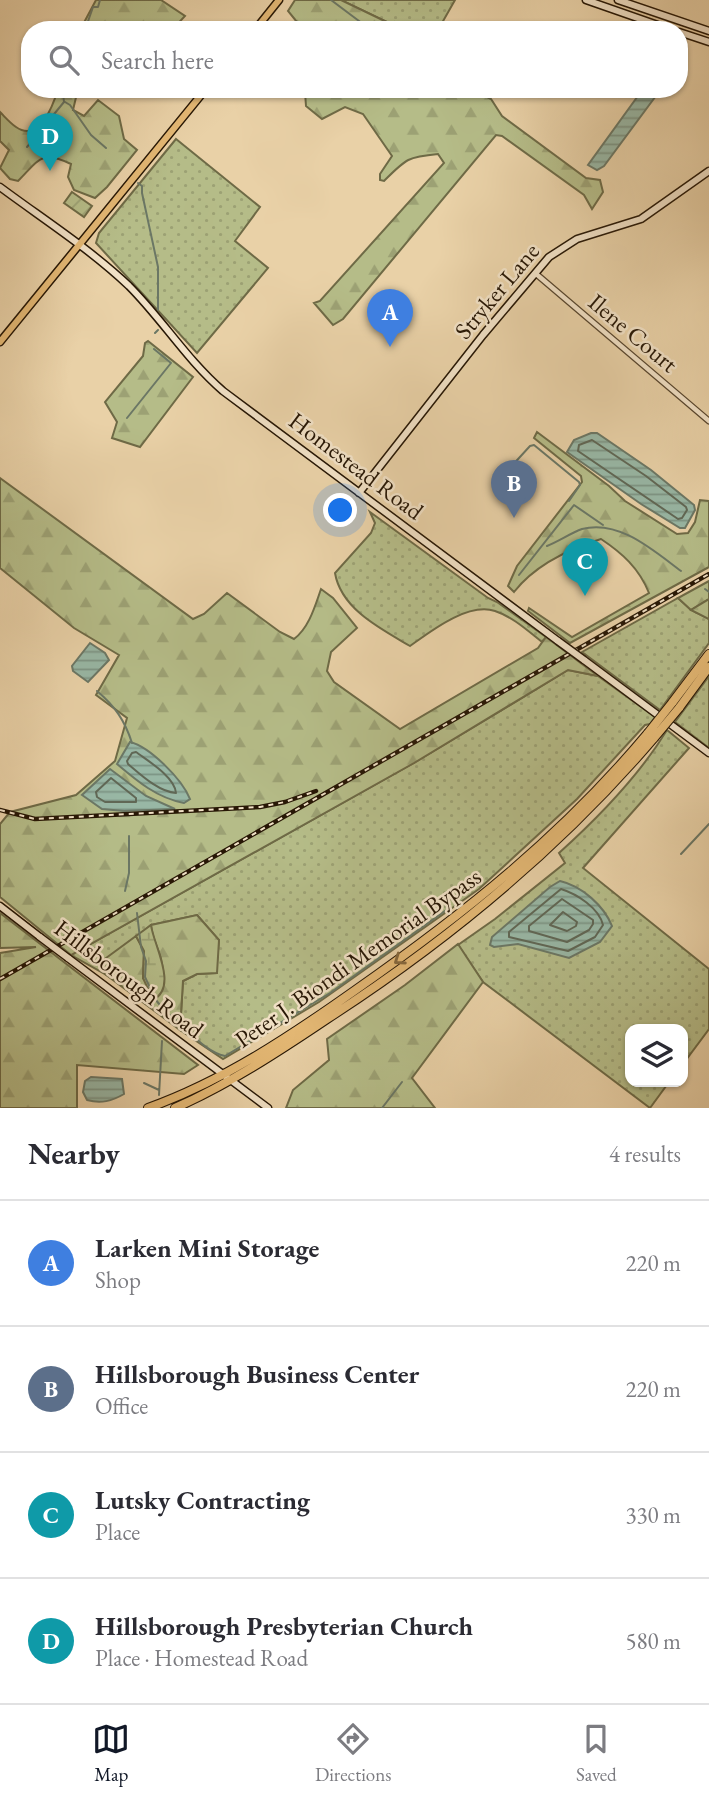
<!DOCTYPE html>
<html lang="en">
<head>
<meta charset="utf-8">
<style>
	body { margin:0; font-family:"EB Garamond",serif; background:#f7f7f7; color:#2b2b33 }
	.controls { position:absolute; right:21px; bottom:21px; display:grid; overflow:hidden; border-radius:14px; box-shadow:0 2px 5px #0004 }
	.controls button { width:63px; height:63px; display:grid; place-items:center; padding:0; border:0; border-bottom:2px solid #e1e1e2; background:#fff; color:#2b2b33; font:35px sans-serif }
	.you { position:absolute; left:341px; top:511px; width:24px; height:24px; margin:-18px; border:5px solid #fff; border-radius:50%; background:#1a73e8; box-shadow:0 0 0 10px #1a73e833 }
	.badge { display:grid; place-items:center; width:46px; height:46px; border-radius:50%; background:#111827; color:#fff; font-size:23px; font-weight:700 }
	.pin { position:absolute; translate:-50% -58px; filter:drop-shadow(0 2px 4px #0008) }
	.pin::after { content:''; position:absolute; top:37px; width:24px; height:21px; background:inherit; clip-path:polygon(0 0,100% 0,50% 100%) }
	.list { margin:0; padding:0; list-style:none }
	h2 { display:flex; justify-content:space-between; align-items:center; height:91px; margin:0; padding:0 28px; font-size:30px }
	h2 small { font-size:23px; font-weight:400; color:#7c7c81 }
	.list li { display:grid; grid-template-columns:46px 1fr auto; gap:21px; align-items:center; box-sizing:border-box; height:126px; padding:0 28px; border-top:2px solid #e1e1e2 }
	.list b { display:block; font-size:26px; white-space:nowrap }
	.list p { margin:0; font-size:23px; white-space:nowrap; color:#7c7c81 }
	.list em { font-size:23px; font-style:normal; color:#7c7c81 }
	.icon { flex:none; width:38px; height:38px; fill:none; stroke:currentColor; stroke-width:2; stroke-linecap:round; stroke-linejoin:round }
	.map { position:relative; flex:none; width:709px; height:1108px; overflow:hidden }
	.search { position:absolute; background:#fff; box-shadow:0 2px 5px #0004; left:21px; right:21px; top:21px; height:77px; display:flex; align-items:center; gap:18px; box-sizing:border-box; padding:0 24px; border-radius:28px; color:#7c7c81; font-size:26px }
	.sheet { height:595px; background:#fff }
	nav { display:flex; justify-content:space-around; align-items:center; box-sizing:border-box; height:98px; border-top:2px solid #e1e1e2; background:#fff; font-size:19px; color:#7c7c81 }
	nav a { display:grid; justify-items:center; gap:4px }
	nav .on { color:#111827 }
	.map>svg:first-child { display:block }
</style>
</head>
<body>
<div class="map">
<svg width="709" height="1108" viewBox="0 0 709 1108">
	<defs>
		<pattern id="grass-dots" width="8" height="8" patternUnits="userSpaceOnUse" patternTransform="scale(1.75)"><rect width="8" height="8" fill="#b5bc88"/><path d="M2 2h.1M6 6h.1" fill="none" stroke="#9ca174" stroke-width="1.8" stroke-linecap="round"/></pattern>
		<pattern id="forest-firs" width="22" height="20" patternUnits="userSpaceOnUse" patternTransform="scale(1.75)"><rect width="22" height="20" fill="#b5bc88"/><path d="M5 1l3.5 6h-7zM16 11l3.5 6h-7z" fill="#9ca174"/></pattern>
		<pattern id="wetland-marsh" width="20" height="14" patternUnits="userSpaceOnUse" patternTransform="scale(1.75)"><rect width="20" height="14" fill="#b5bc88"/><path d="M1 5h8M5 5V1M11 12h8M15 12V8" fill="none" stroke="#9ca174"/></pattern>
		<pattern id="garden-furrows" width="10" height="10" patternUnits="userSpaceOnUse" patternTransform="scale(1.75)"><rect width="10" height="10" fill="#b5bc88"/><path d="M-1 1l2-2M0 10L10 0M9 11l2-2" fill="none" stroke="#9ca174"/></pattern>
		<pattern id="water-rules" width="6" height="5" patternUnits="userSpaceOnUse" patternTransform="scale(1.75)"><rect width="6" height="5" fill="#98b7a5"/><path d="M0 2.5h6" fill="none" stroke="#7c9484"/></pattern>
	</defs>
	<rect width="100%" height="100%" fill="#e9d1a7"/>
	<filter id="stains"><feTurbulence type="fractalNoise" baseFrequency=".00286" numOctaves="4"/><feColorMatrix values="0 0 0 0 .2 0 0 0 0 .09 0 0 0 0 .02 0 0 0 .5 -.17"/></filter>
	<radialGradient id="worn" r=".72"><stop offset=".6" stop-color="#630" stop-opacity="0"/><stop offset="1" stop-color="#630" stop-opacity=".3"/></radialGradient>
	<path fill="url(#grass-dots)" stroke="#6e6a46" stroke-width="2" d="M341,0H455L438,30H409L395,22L393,25Z
		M176,139L260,207L235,241L268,268L197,353L96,243L99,233Z
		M370,512L488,598L497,602L546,637L542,642C528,631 513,617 495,611C468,602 431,631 410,646C381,629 341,609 335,573L371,533L375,523Z
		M678,598L691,610L709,619V643L660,710L582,652Z
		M568,670L598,676L655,717L650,724L645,725L577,799L479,889L319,1002L223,1059L180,1030L183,981L197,974L216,973L219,940L197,915L151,925L101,967L105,974L71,955L414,763Z
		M709,676V748L675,722Z
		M667,730L689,748L583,868L709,969V1029L683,1064V1029H630V1082H669L650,1108L483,982L458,945L495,919L565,863L559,853C599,817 639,776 667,730Z"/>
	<path fill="url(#forest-firs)" stroke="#6e6a46" stroke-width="2" d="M96,0H161L185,16L172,30H119L115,27L80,30Z
		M295,0H341L393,25V30H293L297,22L288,11Z
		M58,89H78L73,110L84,116L98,100L119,116L124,139L137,150L107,187L95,198L74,190L68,177L71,164C41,149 39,160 18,181L10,179L0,168L9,150L0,141V112C5,117 10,123 16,127C39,143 53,106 58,89Z
		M302,89H472L491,99L502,116L586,178L600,180L603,192L592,209L584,195L502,136L496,135L343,319L333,325L314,303L320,301L444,163L438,154C407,157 406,159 384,181L380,180V174L392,156L363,114L345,107L322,119L306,106L305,92Z
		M148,341L193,377L140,447L112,438L117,422L105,402L143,356L145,343Z
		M537,432L609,486L625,501L677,534L688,533L695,522L700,500L709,501V567L570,643L528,611L529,608L572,637L649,593C639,568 622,553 601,539C569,549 535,565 514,592L508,586L517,566L582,482L581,476L534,438Z
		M0,478L193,619L204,614L227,593L280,632L294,639C309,628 315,606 321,589L333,598L357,628L331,652L327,671L334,682L400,729L538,648L546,637L598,676L568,670L414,763L71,955L0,897V824L10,812L76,795L115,761L127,718L96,695L119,655L74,628L0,568Z
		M709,581V599L691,610L678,598Z
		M0,913L198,1065L184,1074L77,1065V1108H0V953L36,947L0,948Z
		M197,915L219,940L217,973L197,974L183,981L180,1030L105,974L101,967L102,961L136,936L144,951L143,978L163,975C163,952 153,945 151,925Z
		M458,944L483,982L412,1078L435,1108H286L293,1090L329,1060L327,1039L405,985Z"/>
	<path fill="url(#wetland-marsh)" stroke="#6e6a46" stroke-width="2" d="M709,599V619L691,610Z
		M151,925C153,944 179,987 153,1000L143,978L144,951L136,936Z"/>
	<path fill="url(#garden-furrows)" stroke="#6e6a46" stroke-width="2" d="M72,192L92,206L84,217L64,203Z"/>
	<path fill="url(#water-rules)" stroke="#6b7765" stroke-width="2" d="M643,89H661L604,166L597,170L588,165Z
		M591,433H597L651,470L694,505L695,510L685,528H680L641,504L567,452L574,440Z
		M90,643L105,653L109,660L88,682L73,671L72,666Z
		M130,742C150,747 182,779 190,799L184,803C157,798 137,781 117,764Z
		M110,769L146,796L175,809L124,811L102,809L82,795Z
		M560,881C582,886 604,906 612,926L600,942L569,958L518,944L494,947L490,945L492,937L550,887Z
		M91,1077L122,1079L124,1094C112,1101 101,1104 87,1100L83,1092L85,1081Z"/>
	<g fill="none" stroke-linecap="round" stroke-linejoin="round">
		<path stroke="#606755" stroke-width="2" d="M592,440L646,476L686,507L687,510L682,518L678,519L578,451L579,445Z
			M136,752C148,761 175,777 176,793C159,792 141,775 128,764L127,761L132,753Z
			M111,778L136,798V802H105L97,797L96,792Z
			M561,889C577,894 599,908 603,925L595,937L568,951L509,937V932Z
			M562,899L593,920V924L589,930L567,942L529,931V926Z
			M563,912L577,922L576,926L567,931L550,925Z"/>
		<path stroke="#6b7765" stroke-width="2" d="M331,0L371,30
			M85,30L93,7H98L100,0
			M65,102L70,105L91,135L106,148
			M27,147L64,102L63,93L65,89
			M138,183L142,186V193L158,267V310
			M155,333L158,330
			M127,418L171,363L154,349
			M496,472L504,474
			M498,481L530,446L534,445L579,482L580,485L569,501
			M547,546C559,541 571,533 582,529C619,519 654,551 681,571
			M519,575L574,505L603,525
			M705,589L709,592
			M97,691C115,706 125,721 132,743
			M681,854L709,824
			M125,891L129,873V836
			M137,913L141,947L146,961L145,977L155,999L160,1005L162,1015
			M161,1010C182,1019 200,1051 225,1056L330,993L449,908
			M144,1083L159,1090
			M159,1095L162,1041
			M382,1108L402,1082"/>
		<defs>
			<path id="street" d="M535,273L709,421"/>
			<path id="secondary" d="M586,0L672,30
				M618,0L709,31
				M679,32L709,42
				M0,187C43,219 90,249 129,286C162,319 187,360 223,391L558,641
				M359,493L483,335L549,257L577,239L641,219L709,171
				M584,660L709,753
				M0,906L40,937
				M68,958L268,1108"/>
			<path id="primary" d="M255,30L279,0
				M0,342L206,89"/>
			<path id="highway" d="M672,703L709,654
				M679,708L709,667
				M148,1108C223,1081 289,1037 354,991C464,914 562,836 648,733
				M175,1108C229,1084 278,1052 327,1019C449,940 559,849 654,738"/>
		</defs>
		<use href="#street" stroke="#58462e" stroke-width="7"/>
		<use href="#secondary" stroke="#271705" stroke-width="9"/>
		<use href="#primary" stroke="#271705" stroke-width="9"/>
		<use href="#highway" stroke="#271705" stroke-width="10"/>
		<use href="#street" stroke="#f1e1c6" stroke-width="4.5"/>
		<use href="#secondary" stroke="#f1e1c6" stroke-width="6"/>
		<use href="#primary" stroke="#e4b874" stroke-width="6"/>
		<use href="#highway" stroke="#e4b874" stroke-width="8"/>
		<defs>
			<path id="rail" d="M0,810L35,819L260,807L285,802L316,791
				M0,979L709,574"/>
		</defs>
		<use href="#rail" stroke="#271705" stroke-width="4.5"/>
		<use href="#rail" stroke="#f1e1c6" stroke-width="2" stroke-dasharray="5" stroke-linecap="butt"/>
		<defs>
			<path id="secondary-bridge" d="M558,641L584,660
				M40,937L68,958"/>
			<path id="highway-bridge" d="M648,733L672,703
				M654,738L679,708"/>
		</defs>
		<use href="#secondary-bridge" stroke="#271705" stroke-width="9" stroke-linecap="butt"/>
		<use href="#highway-bridge" stroke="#271705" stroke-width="10" stroke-linecap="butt"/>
		<use href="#secondary-bridge" stroke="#f1e1c6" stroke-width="6"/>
		<use href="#highway-bridge" stroke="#e4b874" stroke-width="8"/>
	</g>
	<defs><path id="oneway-chevron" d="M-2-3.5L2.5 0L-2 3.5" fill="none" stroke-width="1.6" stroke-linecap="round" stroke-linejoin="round" transform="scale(1.75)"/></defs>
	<use stroke="#86683c" href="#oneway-chevron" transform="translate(399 960) rotate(145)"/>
	<g text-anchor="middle" stroke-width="5" stroke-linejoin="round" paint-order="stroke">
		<g font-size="24" fill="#271705" stroke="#f1e1c6">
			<text transform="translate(497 291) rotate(-50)" y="8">Stryker Lane</text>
			<text transform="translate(633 333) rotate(40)" y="8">Ilene Court</text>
			<text transform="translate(356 466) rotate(37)" y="8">Homestead Road</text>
			<text transform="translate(358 958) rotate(-35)" y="8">Peter J. Biondi Memorial Bypass</text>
			<text transform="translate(129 979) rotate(37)" y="8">Hillsborough Road</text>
		</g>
	</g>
	<rect width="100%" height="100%" filter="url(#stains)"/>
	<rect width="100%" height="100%" fill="url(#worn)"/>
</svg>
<div class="controls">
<button><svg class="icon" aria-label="layers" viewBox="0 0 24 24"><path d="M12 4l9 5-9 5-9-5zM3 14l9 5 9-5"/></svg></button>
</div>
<div class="you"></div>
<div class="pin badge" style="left:390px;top:347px;background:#3f7fe0">A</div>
<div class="pin badge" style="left:514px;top:518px;background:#5c6f8a">B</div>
<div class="pin badge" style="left:585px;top:596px;background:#0f9aa8">C</div>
<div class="pin badge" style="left:50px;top:171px;background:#0f9aa8">D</div>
<div class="search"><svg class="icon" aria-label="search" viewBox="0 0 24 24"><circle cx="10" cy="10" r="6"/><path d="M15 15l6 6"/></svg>Search here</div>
</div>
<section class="sheet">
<h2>Nearby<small>4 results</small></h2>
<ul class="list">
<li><span class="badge" style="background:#3f7fe0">A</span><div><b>Larken Mini Storage</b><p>Shop</p></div><em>220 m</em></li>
<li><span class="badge" style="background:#5c6f8a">B</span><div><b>Hillsborough Business Center</b><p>Office</p></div><em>220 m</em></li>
<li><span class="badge" style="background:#0f9aa8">C</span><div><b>Lutsky Contracting</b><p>Place</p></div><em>330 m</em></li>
<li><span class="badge" style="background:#0f9aa8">D</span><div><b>Hillsborough Presbyterian Church</b><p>Place · Homestead Road</p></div><em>580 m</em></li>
</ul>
</section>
<nav>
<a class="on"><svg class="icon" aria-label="map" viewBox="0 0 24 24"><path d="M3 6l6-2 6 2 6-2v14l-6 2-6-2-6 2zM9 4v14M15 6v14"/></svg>Map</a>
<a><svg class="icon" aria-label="directions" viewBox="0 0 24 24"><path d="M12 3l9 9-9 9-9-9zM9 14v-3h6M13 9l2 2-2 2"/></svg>Directions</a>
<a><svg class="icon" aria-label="saved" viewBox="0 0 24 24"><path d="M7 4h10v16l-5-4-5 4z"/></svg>Saved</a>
</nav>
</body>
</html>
